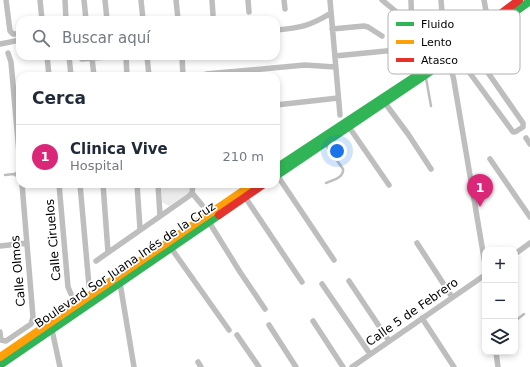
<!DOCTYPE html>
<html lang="es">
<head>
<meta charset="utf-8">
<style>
	body { margin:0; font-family:"DejaVu Sans",sans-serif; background:#f2f2f3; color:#1f2937 }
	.controls { position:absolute; right:12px; bottom:12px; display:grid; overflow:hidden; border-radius:8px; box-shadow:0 2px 6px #0003 }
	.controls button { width:36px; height:36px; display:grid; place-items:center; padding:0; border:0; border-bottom:1px solid #e0e1e3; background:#fff; color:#1f2937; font:20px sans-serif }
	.you { position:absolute; left:337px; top:151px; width:14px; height:14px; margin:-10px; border:3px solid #fff; border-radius:50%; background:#1a73e8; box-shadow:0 0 0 6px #1a73e833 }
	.badge { display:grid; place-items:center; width:26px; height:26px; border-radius:50%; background:#db2777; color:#fff; font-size:13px; font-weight:700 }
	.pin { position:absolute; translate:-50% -33px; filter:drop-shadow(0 1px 2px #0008) }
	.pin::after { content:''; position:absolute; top:21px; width:14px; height:12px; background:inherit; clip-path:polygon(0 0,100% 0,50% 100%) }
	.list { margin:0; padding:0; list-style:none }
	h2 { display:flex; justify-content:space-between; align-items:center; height:52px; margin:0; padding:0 16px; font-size:17px }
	h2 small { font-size:13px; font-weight:400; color:#747a83 }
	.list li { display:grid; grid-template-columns:26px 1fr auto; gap:12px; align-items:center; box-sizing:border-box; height:64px; padding:0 16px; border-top:1px solid #e0e1e3 }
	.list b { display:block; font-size:15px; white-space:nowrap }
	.list p { margin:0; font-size:13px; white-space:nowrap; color:#747a83 }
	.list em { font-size:13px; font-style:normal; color:#747a83 }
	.icon { flex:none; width:22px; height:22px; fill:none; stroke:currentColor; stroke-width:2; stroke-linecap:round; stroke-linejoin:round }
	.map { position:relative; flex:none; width:530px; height:367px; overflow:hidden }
	.search { position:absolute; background:#fff; box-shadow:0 2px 6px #0003; left:16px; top:16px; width:264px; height:44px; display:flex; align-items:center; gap:10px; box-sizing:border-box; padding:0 14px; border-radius:12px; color:#747a83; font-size:15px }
	.panel { position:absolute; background:#fff; box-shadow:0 2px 6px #0003; left:16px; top:72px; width:264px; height:116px; border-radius:12px }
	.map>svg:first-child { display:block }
</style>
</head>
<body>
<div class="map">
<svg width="530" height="367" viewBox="0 0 530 367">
	<rect width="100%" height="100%" fill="#fff"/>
	<path fill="#ececec" d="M104,184H134V186L104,188Z
		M161,184H191V191L169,206L162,202Z"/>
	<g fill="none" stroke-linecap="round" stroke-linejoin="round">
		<path stroke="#bebebe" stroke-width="2.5" d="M426,78L431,106
			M5,175L14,174L20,172
			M15,175L20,177
			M326,183C333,180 344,178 343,169L326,145
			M515,321L524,314"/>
		<path stroke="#bebebe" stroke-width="5.5" d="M6,0L10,31L13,34H18
			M40,0L42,20
			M65,0L66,20
			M84,0L86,20
			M105,0L107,20
			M141,0L143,20
			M176,0L178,19
			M212,0L213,15
			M248,0L249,12
			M284,0L285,9
			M330,0L340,115
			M382,0C404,19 435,40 449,66C453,72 454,80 455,87L485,264
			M484,0L488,22
			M407,21C413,15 411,8 411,0
			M332,29L364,26L368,27L382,36
			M276,30C300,28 310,26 331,13
			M431,43L442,30L443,25L441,0
			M0,44L20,40
			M8,53L11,62L20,164
			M47,56L49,76
			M69,56L71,76
			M78,56L82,59L119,56
			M126,56L127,76
			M147,56L149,76
			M182,56L183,76
			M335,56L396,50
			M92,58L94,76
			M450,68L472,54H475L523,123V127L515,132H513L461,61
			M206,74L305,65L335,67
			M385,103L408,134L431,169
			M276,105L338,98
			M349,127L389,185
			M526,138L530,144
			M490,159L530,217
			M277,175L334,260
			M59,184L68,287L71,294
			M80,184L89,286
			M103,184L108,252
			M137,184L140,229
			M158,184L160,216
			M193,184L192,193L202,205
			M245,197L302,282
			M209,222L240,272L265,309
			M417,243L452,297
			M0,246L27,243
			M171,248L229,330
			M515,254L530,243
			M96,261L189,196L192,193
			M349,281L389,341
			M120,283L134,367
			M322,284L370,354
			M422,318L454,367
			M313,321L343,367
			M269,325L296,367
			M52,330L60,367
			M0,332L1,340L6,341L31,324L33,317L22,184
			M237,335L259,367
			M496,352L498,367
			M198,362L201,367
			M352,367L485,275"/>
		<path stroke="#30b455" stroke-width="8" d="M276,168L428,68
			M276,176L446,61L530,1
			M0,365L219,215"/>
		<path stroke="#ff9f0a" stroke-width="8" d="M0,357L253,184"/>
		<path stroke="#e5322d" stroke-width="8" d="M428,68L519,0
			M219,215L264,184"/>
	</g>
	<g text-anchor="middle" stroke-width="3.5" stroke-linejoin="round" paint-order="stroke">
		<g font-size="12" fill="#000" stroke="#fff">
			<text transform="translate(53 240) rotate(-95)" y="4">Calle Ciruelos</text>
			<text transform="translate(125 265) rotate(-34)" y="4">Boulevard Sor Juana Inés de la Cruz</text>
			<text transform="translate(18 271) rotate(-95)" y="4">Calle Olmos</text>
			<text transform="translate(412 312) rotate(-35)" y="4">Calle 5 de Febrero</text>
		</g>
	</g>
	<rect x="388" y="10" width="132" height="64" rx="6" fill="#fff" stroke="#b2b2b2" stroke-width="1"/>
	<rect x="396" y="22" width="18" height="4" fill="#30b455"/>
	<rect x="396" y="40" width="18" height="4" fill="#ff9f0a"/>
	<rect x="396" y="58" width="18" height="4" fill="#e5322d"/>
	<g font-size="11" fill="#000">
		<text x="421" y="28">Fluido</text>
		<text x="421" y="46">Lento</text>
		<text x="421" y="64">Atasco</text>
	</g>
</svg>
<div class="controls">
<button>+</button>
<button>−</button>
<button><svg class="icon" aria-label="layers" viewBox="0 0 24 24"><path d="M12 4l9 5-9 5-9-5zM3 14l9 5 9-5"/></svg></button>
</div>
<div class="you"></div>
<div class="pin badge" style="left:480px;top:207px">1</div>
<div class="search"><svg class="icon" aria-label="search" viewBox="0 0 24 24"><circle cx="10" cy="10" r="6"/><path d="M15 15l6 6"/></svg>Buscar aquí</div>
<section class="panel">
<h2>Cerca<small></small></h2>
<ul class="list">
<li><span class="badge">1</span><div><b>Clinica Vive</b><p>Hospital</p></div><em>210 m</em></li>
</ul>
</section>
</div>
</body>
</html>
